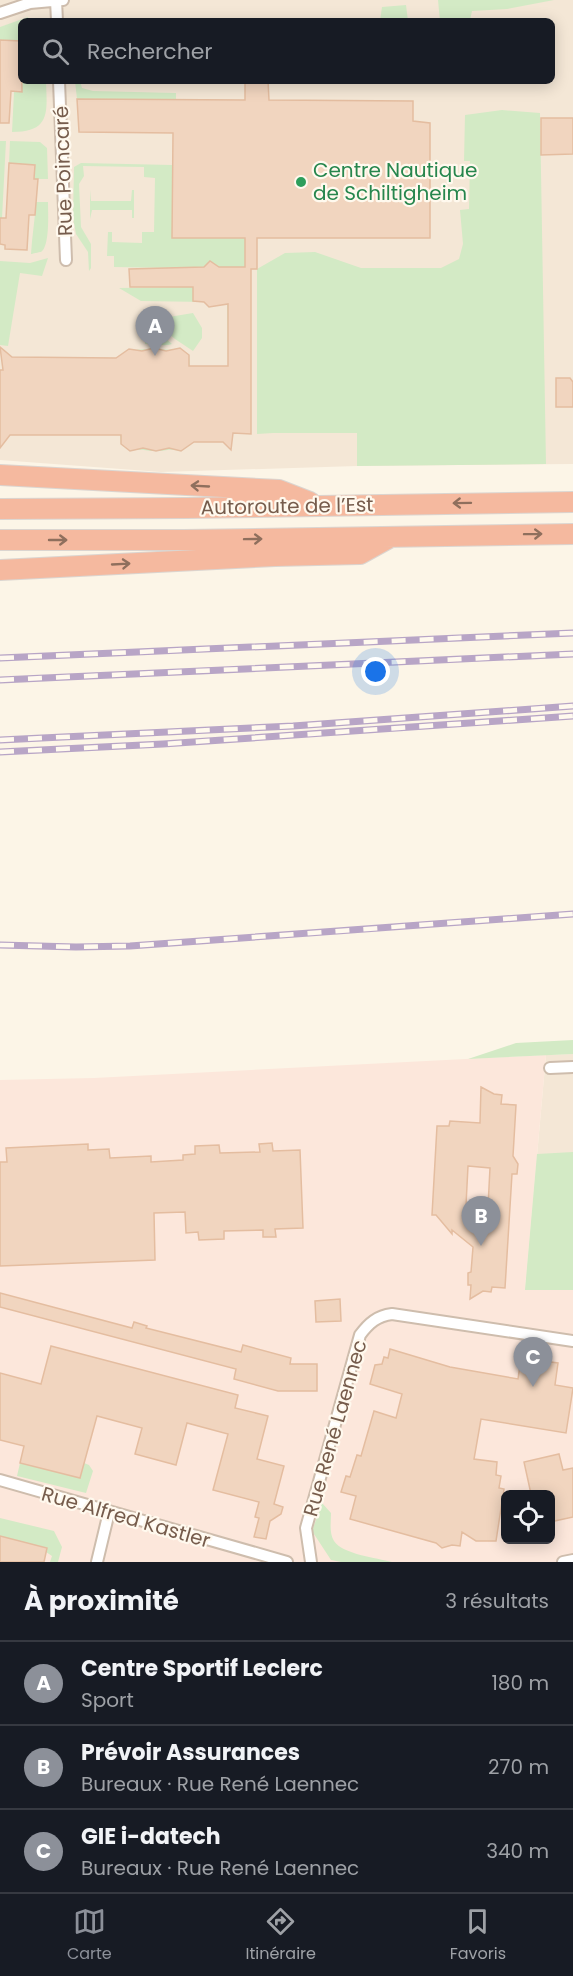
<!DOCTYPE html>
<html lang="fr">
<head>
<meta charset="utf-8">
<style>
	body { margin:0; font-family:Poppins,sans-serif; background:#20242c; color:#f1f3f6 }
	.controls { position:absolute; right:18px; bottom:18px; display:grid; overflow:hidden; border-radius:9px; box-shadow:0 3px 15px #0003 }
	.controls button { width:54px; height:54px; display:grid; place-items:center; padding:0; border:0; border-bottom:2px solid #363941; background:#171b24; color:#f1f3f6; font:30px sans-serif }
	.you { position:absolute; left:376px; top:672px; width:21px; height:21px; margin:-15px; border:4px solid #fff; border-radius:50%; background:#1a73e8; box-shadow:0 0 0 9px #1a73e833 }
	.badge { display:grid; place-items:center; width:39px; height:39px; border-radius:50%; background:#8c9099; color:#fff; font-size:20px; font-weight:700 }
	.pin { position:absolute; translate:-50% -50px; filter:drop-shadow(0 2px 3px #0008) }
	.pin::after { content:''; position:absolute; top:32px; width:21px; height:18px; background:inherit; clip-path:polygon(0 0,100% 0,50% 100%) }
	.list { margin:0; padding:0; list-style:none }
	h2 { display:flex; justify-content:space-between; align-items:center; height:78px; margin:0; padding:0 24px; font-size:26px }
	h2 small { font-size:20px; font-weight:400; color:#9ea1a6 }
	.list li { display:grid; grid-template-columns:39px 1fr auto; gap:18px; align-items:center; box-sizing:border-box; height:84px; padding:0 24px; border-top:2px solid #363941 }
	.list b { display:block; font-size:22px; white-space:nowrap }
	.list p { margin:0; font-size:20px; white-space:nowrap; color:#9ea1a6 }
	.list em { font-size:20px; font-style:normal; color:#9ea1a6 }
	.icon { flex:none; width:33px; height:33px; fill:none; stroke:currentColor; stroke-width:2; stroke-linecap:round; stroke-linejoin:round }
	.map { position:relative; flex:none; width:573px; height:1562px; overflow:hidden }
	.search { position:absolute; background:#171b24; box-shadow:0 3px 15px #0003; left:18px; right:18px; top:18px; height:66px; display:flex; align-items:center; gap:15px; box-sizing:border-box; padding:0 21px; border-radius:9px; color:#9ea1a6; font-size:22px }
	.sheet { height:330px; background:#171b24 }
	nav { display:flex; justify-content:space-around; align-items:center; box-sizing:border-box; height:84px; border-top:2px solid #363941; background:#171b24; font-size:16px; color:#9ea1a6 }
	nav a { display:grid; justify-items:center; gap:3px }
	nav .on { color:#8c9099 }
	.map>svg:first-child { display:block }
</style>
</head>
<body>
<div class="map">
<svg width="573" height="1562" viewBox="0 0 573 1562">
	<rect width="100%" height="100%" fill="#fcf5e7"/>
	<path fill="#f4e7d6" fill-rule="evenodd" d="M0,0H573V464L357,466L161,472L0,460ZM21,21H552V81H21Z
		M573,1054V1290H525L546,1055Z"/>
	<path fill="#fce7db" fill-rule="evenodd" d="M546,1055L525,1289L573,1290V1562H0V1080L94,1078ZM506,1494H550V1540H506Z"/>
	<path fill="#d3eac5" d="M438,0H554L507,9L472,11L470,20L460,19L459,21H440Z
		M406,5L408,21H380L382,7Z
		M28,17L29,21H21V41L0,40V27Z
		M22,81H46C47,112 51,132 12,132L14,92H21Z
		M75,81H80L82,88L93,91L176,93V99H77Z
		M502,110L540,113L546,464L357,466V433H273L257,434V269L285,253L315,252L361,268H441L459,259L463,244L460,210L469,209L470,161H464L465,115Z
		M0,141H6L2,218H0Z
		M10,141L40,142L47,148L48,179H34L35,165L9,163Z
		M81,163L172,165V238H245V269L235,272H251V434L228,433L227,445L223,442H190V445L181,451C167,448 167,451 156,451C145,451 143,448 130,451L121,444L120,435H10L0,370H6L1,359L2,354L10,357L120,358L121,355L129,349C139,351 146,348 155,349C167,349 166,351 180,348L189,355L190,366H228L227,301L210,307L205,302L141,301L119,288L183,287L172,268L114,267V256H107L108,232H112V242L142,243V232H154L155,178L144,177V167L83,166L84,176L79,184L81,227L91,244V268L89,271L88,252L76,234L73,218L74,167Z
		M132,190H134V218H132V210H92L90,219V190L91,201H131Z
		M36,202H48C48,213 50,246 41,252C39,252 32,254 31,254C32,236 35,219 36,202Z
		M48,258L42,276L20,273L8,346L0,345V261L30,263Z
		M145,313L169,317L193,313L202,328V338L193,351L175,339Z
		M145,327H152L172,344C163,347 155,343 145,344Z
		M573,1040V1054L468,1059L516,1043Z
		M573,1152V1290H525L537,1154Z
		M20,1463L80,1478L84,1463L89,1465L93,1471L86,1493L17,1476Z
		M322,1503L331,1513C331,1522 329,1533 334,1541C342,1554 377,1558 392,1562H341L331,1560L312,1531Z
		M0,1518L54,1531L62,1547L58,1562H50L52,1556L46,1552L47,1548L0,1536Z"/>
	<path fill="#f1d5bf" stroke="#e4bda0" stroke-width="1.5" fill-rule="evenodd" d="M0,40L21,41L22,92L11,91L9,123H0Z
		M245,81H268L269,100L413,101V121L430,123V238H257V269H251V434L233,433L231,450L223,442H194L181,451L169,448L156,451L143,448L130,451L121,444V435H10L0,448V370H3L0,347L12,357L116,358L129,349L142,351L154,348L166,351L180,348L189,355V366H228V304L209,307L204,302L193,301V287H130L129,269L204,267L210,261L219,267H245V238H172L173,133L79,132L77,99L245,100Z
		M541,118H573V154L541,155Z
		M9,163L35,165L34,179H38L35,215H29L27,250L5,249V245L0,244V218H6Z
		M556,378H570L573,382V407H556Z
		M481,1087L494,1094L502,1095L501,1104L516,1105L513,1156L518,1164L517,1174H512L505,1288L492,1287L491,1292L483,1291L470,1299L471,1285H468V1273L471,1272L473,1247L452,1230V1234L436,1215H432L437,1126H449L450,1121L480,1123ZM468,1166L490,1168L488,1206L466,1205Z
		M272,1143L273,1151L300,1150L303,1228L275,1229L276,1237H263V1230L224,1231V1239L199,1240L198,1232L186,1233L185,1212L154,1213L155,1260L0,1266V1162H7L6,1148L88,1144V1150L109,1149L110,1158L151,1156V1162L183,1160V1155L195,1154V1146L219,1145L220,1153L260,1152L259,1144Z
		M0,1293L132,1328L134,1322L147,1326L146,1328L241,1352L243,1345L291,1358L290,1364H317V1391H278L234,1379L236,1369L0,1307Z
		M340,1299L341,1321L316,1322L315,1301Z
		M51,1346L238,1395L235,1408L268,1416L257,1459L284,1466L274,1504L283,1507L281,1514L270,1521L266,1539L254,1537L259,1518L255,1517L259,1502L213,1490L228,1434L187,1423L176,1465L135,1454L142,1428L97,1416L80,1478L20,1463L24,1446L0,1440V1373L41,1384Z
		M390,1349L450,1367L518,1379L521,1358L558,1363L555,1385L573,1388L566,1433L481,1419L474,1459L497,1462L496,1475L501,1476L499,1488L504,1489L496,1541H476L462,1532L460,1546L452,1545L442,1548L436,1543L350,1519L356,1496L341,1492L346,1476L350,1477L357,1455L361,1456L374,1411L396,1418L402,1394L370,1384L375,1365L382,1364L384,1357L388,1358Z
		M559,1454L563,1470L573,1468V1517L550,1522V1494H531L524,1462Z
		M0,1536L47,1548L44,1562H0Z"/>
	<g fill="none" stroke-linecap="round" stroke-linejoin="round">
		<defs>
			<path id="street" d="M56,0L57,21
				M0,13L30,3L63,0
				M59,81L66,260
				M550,1068L573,1067
				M0,1480L287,1562
				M97,1562L109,1512
				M311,1562L306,1528L360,1335C369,1323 377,1316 392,1314L573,1341
				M563,1562L573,1560"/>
			<path id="highway" d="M0,475L279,490L310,502
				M0,509L187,508L573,502
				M0,540H184L573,534
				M0,570L275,556L360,554L389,538"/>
		</defs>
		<use href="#street" stroke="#cebdad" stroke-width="14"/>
		<use href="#highway" stroke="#dbd5d0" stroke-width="22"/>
		<use href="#street" stroke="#fff" stroke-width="10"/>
		<use href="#highway" stroke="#f5b99f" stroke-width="20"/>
		<defs>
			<path id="rail" d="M0,658L573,633
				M0,680L573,654
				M0,740L293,726L573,706
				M0,752L163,744L573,716
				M0,945L76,947L130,946L573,914"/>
		</defs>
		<use href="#rail" stroke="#b8a5c6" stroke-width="7"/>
		<use href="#rail" stroke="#fff9ee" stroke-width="4.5" stroke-dasharray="14" stroke-linecap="butt"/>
	</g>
	<defs><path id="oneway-shaft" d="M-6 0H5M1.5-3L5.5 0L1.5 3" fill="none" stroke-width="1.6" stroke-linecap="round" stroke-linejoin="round" transform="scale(1.5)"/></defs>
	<g stroke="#8f6f5d">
		<use href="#oneway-shaft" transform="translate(200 486) rotate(-177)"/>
		<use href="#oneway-shaft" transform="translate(462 503) rotate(179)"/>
		<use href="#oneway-shaft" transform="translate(533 534) rotate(-1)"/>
		<use href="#oneway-shaft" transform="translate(253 539) rotate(-1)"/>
		<use href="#oneway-shaft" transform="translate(58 540)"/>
		<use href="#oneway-shaft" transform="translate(121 564) rotate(-3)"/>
	</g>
	<circle fill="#2e9e5b" stroke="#fff9ee" stroke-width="2" cx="301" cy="182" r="6"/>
	<g text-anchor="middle" stroke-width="4.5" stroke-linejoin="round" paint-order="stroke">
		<g font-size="20" fill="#27864d" stroke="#fff9ee" text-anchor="start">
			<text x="313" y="177">Centre Nautique<tspan x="313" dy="23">de Schiltigheim</tspan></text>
		</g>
		<g font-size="20" fill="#765c4c" stroke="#fff9ee">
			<text transform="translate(63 171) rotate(-92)" y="7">Rue Poincaré</text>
			<text transform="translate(287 506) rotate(-1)" y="7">Autoroute de l’Est</text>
			<text transform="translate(335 1428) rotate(-74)" y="7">Rue René Laennec</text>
			<text transform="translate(126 1517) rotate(16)" y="7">Rue Alfred Kastler</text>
		</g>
	</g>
</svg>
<div class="controls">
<button><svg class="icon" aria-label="locate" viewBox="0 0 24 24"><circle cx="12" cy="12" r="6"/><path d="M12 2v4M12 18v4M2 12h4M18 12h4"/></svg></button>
</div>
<div class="you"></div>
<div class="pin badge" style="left:155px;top:356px">A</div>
<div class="pin badge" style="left:481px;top:1246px">B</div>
<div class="pin badge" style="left:533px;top:1387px">C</div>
<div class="search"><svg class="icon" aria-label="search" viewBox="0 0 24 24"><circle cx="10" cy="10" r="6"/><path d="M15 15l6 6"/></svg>Rechercher</div>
</div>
<section class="sheet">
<h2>À proximité<small>3 résultats</small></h2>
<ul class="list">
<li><span class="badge">A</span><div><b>Centre Sportif Leclerc</b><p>Sport</p></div><em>180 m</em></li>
<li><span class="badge">B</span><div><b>Prévoir Assurances</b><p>Bureaux · Rue René Laennec</p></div><em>270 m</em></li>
<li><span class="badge">C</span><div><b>GIE i-datech</b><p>Bureaux · Rue René Laennec</p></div><em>340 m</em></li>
</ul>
</section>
<nav>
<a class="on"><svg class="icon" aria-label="map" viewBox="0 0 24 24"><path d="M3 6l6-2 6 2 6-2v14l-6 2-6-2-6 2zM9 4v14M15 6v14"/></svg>Carte</a>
<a><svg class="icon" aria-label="directions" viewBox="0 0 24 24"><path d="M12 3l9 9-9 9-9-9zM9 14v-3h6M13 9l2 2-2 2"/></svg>Itinéraire</a>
<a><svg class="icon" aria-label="saved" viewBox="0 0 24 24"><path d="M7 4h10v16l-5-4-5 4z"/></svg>Favoris</a>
</nav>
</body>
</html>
